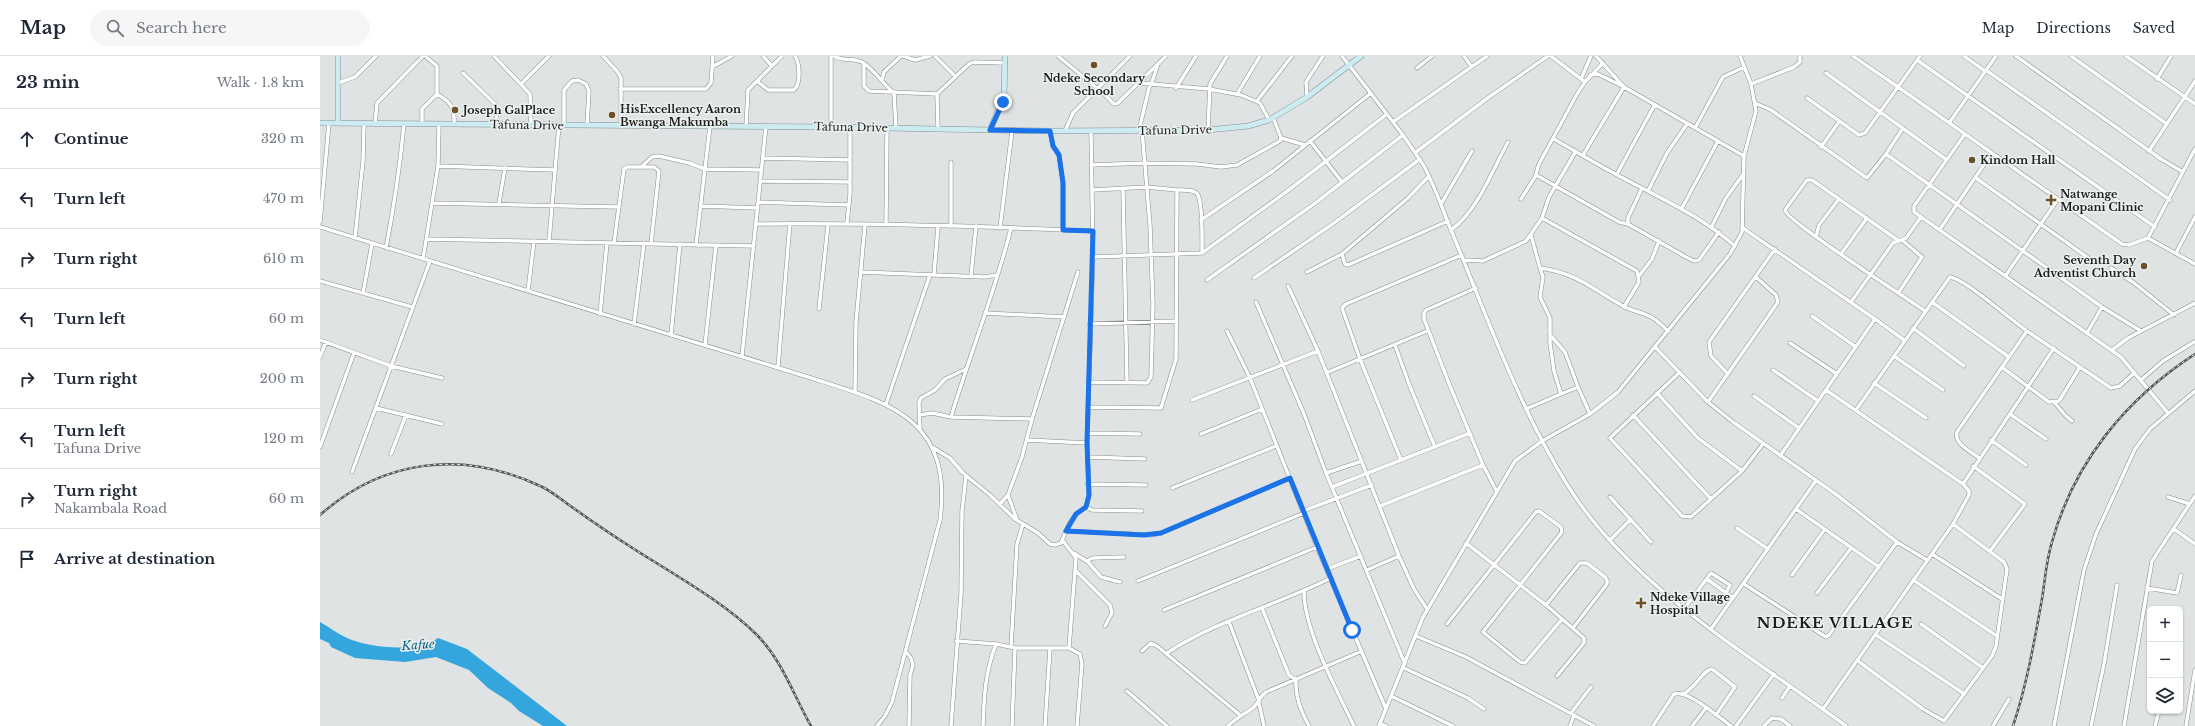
<!DOCTYPE html>
<html lang="en">
<head>
<meta charset="utf-8">
<style>
	body { margin:0; font-family:"Libre Baskerville",serif; background:#f6f6f7; color:#1f2937 }
	.controls { position:absolute; right:12px; bottom:12px; display:grid; overflow:hidden; border-radius:6px; box-shadow:0 1px 3px #0004 }
	.controls button { width:36px; height:36px; display:grid; place-items:center; padding:0; border:0; border-bottom:1px solid #e0e1e3; background:#fff; color:#1f2937; font:20px sans-serif }
	.stop { position:absolute; width:12px; height:12px; margin:-9px; border:3px solid #1a73e8; border-radius:50%; background:#fff }
	.stop.end { background:#1a73e8; border-color:#fff; box-shadow:0 1px 4px #0008 }
	.list { margin:0; padding:0; list-style:none }
	h2 { display:flex; justify-content:space-between; align-items:center; height:52px; margin:0; padding:0 16px; font-size:17px }
	h2 small { font-size:13px; font-weight:400; color:#747a83 }
	.list li { display:grid; grid-template-columns:26px 1fr auto; gap:12px; align-items:center; box-sizing:border-box; height:60px; padding:0 16px; border-top:1px solid #e0e1e3 }
	.list b { display:block; font-size:15px; white-space:nowrap }
	.list p { margin:0; font-size:13px; white-space:nowrap; color:#747a83 }
	.list em { font-size:13px; font-style:normal; color:#747a83 }
	.icon { flex:none; width:22px; height:22px; fill:none; stroke:currentColor; stroke-width:2; stroke-linecap:round; stroke-linejoin:round }
	.map { position:relative; flex:none; width:1875px; height:670px; overflow:hidden }
	header { display:flex; align-items:center; gap:24px; box-sizing:border-box; height:56px; padding:0 20px; background:#fff; border-bottom:1px solid #e0e1e3 }
	header strong { font-size:19px }
	nav { display:flex; gap:22px; margin-inline-start:auto; font-size:14px }
	.search { width:280px; height:36px; background:#f6f6f7; display:flex; align-items:center; gap:10px; box-sizing:border-box; padding:0 14px; border-radius:22px; color:#747a83; font-size:15px }
	main { display:flex }
	aside { flex:1; background:#fff }
	.map>svg:first-child { display:block }
</style>
</head>
<body>
<header>
<strong>Map</strong>
<div class="search"><svg class="icon" aria-label="search" viewBox="0 0 24 24"><circle cx="10" cy="10" r="6"/><path d="M15 15l6 6"/></svg>Search here</div>
<nav><a>Map</a><a>Directions</a><a>Saved</a></nav>
</header>
<main>
<aside>
<h2>23 min<small>Walk · 1.8 km</small></h2>
<ul class="list">
<li><svg class="icon" aria-label="ahead" viewBox="0 0 24 24"><path d="M12 20V5M6 11l6-6 6 6"/></svg><div><b>Continue</b></div><em>320 m</em></li>
<li><svg class="icon" aria-label="left" viewBox="0 0 24 24"><path d="M17 20v-9H6M10 6l-5 5 5 5"/></svg><div><b>Turn left</b></div><em>470 m</em></li>
<li><svg class="icon" aria-label="right" viewBox="0 0 24 24"><path d="M7 20v-9h11M14 6l5 5-5 5"/></svg><div><b>Turn right</b></div><em>610 m</em></li>
<li><svg class="icon" aria-label="left" viewBox="0 0 24 24"><path d="M17 20v-9H6M10 6l-5 5 5 5"/></svg><div><b>Turn left</b></div><em>60 m</em></li>
<li><svg class="icon" aria-label="right" viewBox="0 0 24 24"><path d="M7 20v-9h11M14 6l5 5-5 5"/></svg><div><b>Turn right</b></div><em>200 m</em></li>
<li><svg class="icon" aria-label="left" viewBox="0 0 24 24"><path d="M17 20v-9H6M10 6l-5 5 5 5"/></svg><div><b>Turn left</b><p>Tafuna Drive</p></div><em>120 m</em></li>
<li><svg class="icon" aria-label="right" viewBox="0 0 24 24"><path d="M7 20v-9h11M14 6l5 5-5 5"/></svg><div><b>Turn right</b><p>Nakambala Road</p></div><em>60 m</em></li>
<li><svg class="icon" aria-label="arrive" viewBox="0 0 24 24"><path d="M6 21V4h12l-3 4 3 4H6"/></svg><div><b>Arrive at destination</b></div></li>
</ul>
</aside>
<div class="map">
<svg width="1875" height="670" viewBox="0 0 1875 670">
	<rect width="100%" height="100%" fill="#dfe3e3"/>
	<path fill="#35a5dd" d="M0,566C9,571 18,578 27,582C49,592 98,597 118,582L147,593L247,670H223L199,655L191,647L168,632L149,614L116,601L85,606L35,602L11,591L9,587L0,583Z"/>
	<g fill="none" stroke-linecap="round" stroke-linejoin="round">
		<defs>
			<path id="street" d="M174,0L210,38L211,69
				M283,0L297,15L301,22V70
				M443,0L451,9
				M514,0C523,6 533,1 542,6C555,14 562,27 574,37L576,72
				M583,0L595,4L610,0
				M615,0L635,20
				M738,0L778,33
				M1022,0L1083,79L1104,110C1115,131 1122,152 1131,174C1167,260 1198,350 1248,430C1311,531 1433,601 1526,670
				M1144,0L1151,10
				M1231,0L1265,26
				M1600,0L1578,31L1645,78L1594,150V156L1801,301L1848,357
				M1644,0L1665,15
				M1696,0L1841,103L1863,116
				M1751,0L1847,68
				M1806,0L1875,48
				M1597,4L1835,171
				M544,8V30L549,35L617,38L649,8L654,6L684,7
				M392,11L412,0
				M1097,12L1112,0
				M1666,14L1850,144
				M143,17L175,48L177,68
				M1506,17L1627,104
				M1270,19L1278,18L1304,31L1424,100
				M1261,23L1271,0
				M1837,23L1851,0
				M562,24L564,16L581,0
				M437,25L448,34H474C481,28 480,8 475,0
				M18,27L35,21L56,0
				M819,27L889,33L921,39L940,47L949,64
				M201,28L229,0
				M1431,28L1474,11L1480,6V0
				M831,29L838,8
				M778,32L794,48L798,47L846,0
				M856,32L876,0
				M300,33H386L391,27L393,0
				M117,38C131,46 135,52 134,68
				M617,38L618,73
				M917,38L940,0
				M987,41L986,26L1003,0
				M1487,42L1539,79L1545,77L1578,31L1533,0
				M937,45L972,0
				M1435,47L1451,54L1547,122L1566,98L1583,72
				M1073,66L1167,0
				M1629,67L1676,0
				M55,68L57,47L103,0
				M102,68V53L117,38V10L105,0
				M244,69V34L252,25L258,24L266,28L269,35L267,69
				M426,70L428,34L462,0
				M511,71V0
				M1375,72L1403,21L1424,11
				M819,74L830,28
				M888,74L890,28L907,0
				M730,75L733,90L739,99L743,127V174
				M745,75L753,57L810,0
				M1645,78L1802,188L1809,189L1828,182L1875,208
				M961,82L985,89
				M1234,83C1263,100 1292,117 1322,132C1358,151 1383,163 1415,190
				M990,85L1022,126
				M1501,91L1519,66
				M1829,95L1875,25
				M1096,96L1169,41L1228,0
				M1566,98L1782,251L1821,275
				M1263,99L1304,31L1276,0
				M443,102L530,104
				M631,106V171
				M771,109L825,107L877,108L901,111L917,109L960,85L961,82L953,61
				M118,110L235,114
				M321,111L332,101L339,100L369,107L385,113L442,114
				M1297,118L1334,50
				M1216,119L1299,166L1308,168
				M1656,122L1774,206
				M440,125L530,126
				M1322,132L1308,162V168L1366,201L1374,205L1379,204L1399,176
				M803,133L807,326
				M857,134C863,134 875,133 878,139C883,149 882,185 882,197
				M1328,135L1347,97L1367,68
				M1201,143L1215,121L1219,108L1257,38L1265,26L1283,7
				M438,146L529,149
				M112,147L299,151
				M179,147L185,112
				M1121,148L1152,95
				M381,150L438,152
				M1362,152L1398,85
				M1222,162L1317,215L1319,226L1304,251
				M881,164L953,115L1051,37
				M0,166L9,67
				M527,167L530,138V72
				M436,168C548,167 660,170 773,175
				M566,168L567,72
				M1392,170L1406,142L1424,117
				M0,171L488,321C569,347 633,361 620,464L572,646L565,660L557,670
				M680,172L692,75
				M1423,172L1555,263L1460,400
				M1620,173L1672,97
				M1131,174C1157,156 1173,113 1188,86
				M1211,179L1220,212C1257,217 1272,233 1303,250C1312,255 1322,256 1331,261C1337,264 1343,270 1348,275
				M1496,181L1499,169L1519,143
				M35,182L43,105L44,68
				M1828,182L1875,93
				M107,183L434,190
				M229,185L239,69
				M1579,185L1492,124H1487L1465,154C1465,164 1588,243 1605,255
				M294,187L304,113L307,111H334L339,115L331,188
				M376,189L390,70
				M66,192C74,151 80,109 84,68
				M1856,197L1875,161
				M1022,198L1025,208L1028,209L1128,165
				M1521,198L1547,162
				M773,201L882,197L970,133L1067,58
				M103,203L118,110L119,69
				M1144,204L1163,205L1206,185L1222,162L1229,141L1256,95
				M1791,212L1814,227L1854,259
				M541,216L664,221L677,219
				M987,216L1022,198L1088,142L1109,120
				M614,218L618,171
				M1686,219L1738,143
				M651,220L656,170
				M1319,220L1332,203L1339,185
				M934,222L1014,167L1100,103
				M887,224L994,148L1083,79
				M0,225L92,251
				M968,230L998,295L1079,500L1094,533L1107,553
				M1156,232L1106,254L1104,257V263L1130,330L1163,409L1176,434
				M208,235L214,185
				M1579,236L1602,201L1582,184
				M43,237L52,188
				M936,246L984,358L1006,417L1085,608
				M1531,246L1573,187L1586,182L1601,161
				M1612,246L1689,301
				M499,253L508,169
				M665,257L745,261
				M280,258L287,187
				M1492,260L1536,291
				M1555,263L1584,284
				M314,268L324,187
				M769,268L856,265
				M1593,272L1644,310
				M907,275L930,322L997,491L1066,653
				M1767,277L1782,251
				M351,279L360,188
				M1231,280L1245,296L1258,331L1241,338
				M0,284L71,310L122,322
				M1470,287L1517,318
				M385,289L396,189
				M1075,289L1089,328L1115,391
				M1335,291L1388,346L1413,366L1517,439L1577,486L1607,504
				M1792,294L1808,282L1875,247
				M422,300L446,70
				M1574,300L1623,334
				M0,301L6,286
				M458,311L470,167
				M1683,312L1729,346L1739,345L1760,311
				M1453,314L1498,345
				M1360,316L1290,382L1362,460L1371,461L1422,415L1443,388
				M1006,317L1107,275
				M1408,318L1391,300L1389,286L1455,193
				M1821,324L1843,305L1874,286
				M769,326L827,327L831,321L833,248L830,169L822,74
				M1554,327L1606,362
				M1258,331L1270,358
				M535,336L536,266L545,169
				M1337,337L1378,382L1422,415
				M1434,340L1479,372
				M872,344L998,295
				M1388,346L1458,246L1456,239L1436,221
				M1735,347L1745,359L1752,365
				M566,348L610,219
				M769,351L841,352L856,303L857,134L827,131L772,134
				M56,352L122,368
				M1206,353L1241,338L1234,315L1230,287V262L1220,241L1223,221L1220,212
				M1536,354L1630,221C1645,223 1692,265 1707,275C1735,294 1763,313 1791,332L1800,330L1814,317
				M1690,358L1726,383
				M600,359L612,357L631,361L712,363
				M1313,359L1391,443
				M631,361C650,298 675,236 691,172
				M600,374L599,347L601,342L615,334L625,323L646,313
				M768,377L820,378
				M881,378L942,353
				M707,384L767,387
				M1671,384L1706,409
				M0,391L34,297
				M612,391L630,402L643,417L670,439L695,463L718,477L730,488L735,489L741,487L750,466L756,458L766,451L769,439L767,387L773,201L771,75
				M71,398L86,359
				M768,401L825,403
				M1659,402C1650,395 1634,388 1637,376L1707,275
				M1081,404L1040,303L1022,252L1026,248L1142,199
				M1653,410L1705,448L1670,495
				M32,416L110,205
				M1006,417L1042,405
				M767,428L826,429
				M1643,428L1734,292
				M1012,431L1150,377
				M852,432L956,390
				M688,439L697,464
				M1290,441L1331,486
				M1848,441L1870,448
				M680,448L688,439L702,401L712,363L758,216
				M1060,450L1163,409
				M766,451L772,454L822,455
				M1476,453L1559,511
				M983,455L1052,429
				M1417,472L1448,493
				M1854,473L1875,488
				M746,475L831,479L841,477L970,422
				M1290,484L1311,463
				M743,485L756,502L749,592
				M1146,487L1226,549L1264,582V587L1237,620
				M754,497L768,506L781,521L800,526
				M1612,498L1682,543
				M766,505L773,502L804,501
				M1007,513L1041,500
				M1047,514L1079,500
				M756,515L790,549L792,557L785,570
				M1472,519L1505,473
				M1387,523L1413,542
				M1593,524L1677,580
				M818,525L984,457
				M1424,528L1506,581L1509,579L1577,486
				M1827,532L1857,537L1861,519
				M984,536C984,574 1017,635 1034,670
				M1497,537L1531,492
				M1226,549L1260,507H1267L1285,521L1287,524V528L1253,572
				M942,552L969,619L976,624C975,641 981,655 989,670
				M1364,553L1391,517L1410,529L1406,537
				M844,554L997,491
				M909,566L938,642L944,670
				M1127,568L1216,456L1219,455L1241,471L1242,476L1163,576L1200,606L1205,607L1242,563
				M1601,568L1663,612
				M1391,573L1495,426
				M1556,579L1643,637
				M1096,580L1146,601L1274,670
				M636,585L676,588L695,592L692,670
				M691,591L697,488L703,468
				M695,592H749L760,598L762,608L757,670
				M822,595L831,587L837,590L920,659
				M586,596L591,602L593,609L590,619L589,670
				M847,597C897,564 957,549 1011,522
				M1538,605L1603,653L1624,665L1672,600L1676,590L1687,513L1684,506L1633,468
				M1084,612L1148,642L1164,653
				M807,635L847,670
				M1363,638C1374,634 1383,614 1392,613L1415,631L1396,659
				M1071,640L1133,670
				M1462,642L1470,630
				M1503,653L1633,468L1649,439V435L1643,428L1506,334
				M1251,657L1271,631
				M1060,667L1066,670
				M631,670L641,538L642,455L646,420
				M663,670C664,641 665,616 676,588
				M725,670L730,593
				M908,670C916,662 925,658 934,651C939,646 939,641 946,636L1042,595
				M1059,670L1103,561L1195,405L1222,385L1270,358L1298,336L1410,198L1422,176L1424,100L1436,55L1431,28L1420,0
				M1250,670L1254,659
				M1333,670L1354,638C1367,633 1400,662 1411,670
				M1372,670L1386,652
				M1416,670L1454,618
				M1444,670L1452,662L1461,663L1470,670
				M1673,670L1689,643
				M1734,670L1764,514L1776,478L1815,393L1830,373L1875,335
				M1771,670L1784,608L1797,529
				M1804,670L1832,505L1875,440
				M1835,670L1839,655
				M1866,670L1875,614"/>
			<path id="secondary" d="M0,67L511,71L730,75L888,74L928,70L949,64L987,41L1041,0
				M18,67V0
				M670,74L684,41L685,0"/>
		</defs>
		<use href="#street" stroke="#898d8d" stroke-width="4.5"/>
		<use href="#secondary" stroke="#898d8d" stroke-width="6"/>
		<use href="#street" stroke="#fff" stroke-width="3.5"/>
		<use href="#secondary" stroke="#ccecf2" stroke-width="5"/>
		<defs>
			<path id="rail" d="M0,459C63,403 142,394 218,429C229,433 239,442 249,449C270,464 292,479 314,493C353,518 404,546 437,579C462,604 474,640 491,670
				M1693,670C1707,628 1714,587 1722,543C1725,525 1726,505 1732,486C1754,406 1806,343 1875,298"/>
		</defs>
		<use href="#rail" stroke="#535555" stroke-width="2.5"/>
		<use href="#rail" stroke="#ecf1f0" stroke-width="1" stroke-dasharray="3" stroke-linecap="butt"/>
	</g>
	<g fill="none" stroke-linecap="round" stroke-linejoin="round">
		<path stroke="#1a73e8" stroke-width="5" d="M683,46L670,74L730,75L733,90L739,99L743,127V174L773,175L767,387L769,439L766,451L756,458L746,475L824,479L841,477L970,422L1032,574"/>
	</g>
	<g fill="#6d5023" stroke="#ecf1f0" stroke-width="1.5">
		<circle cx="774" cy="9" r="4"/>
		<circle cx="135" cy="54" r="4"/>
		<circle cx="292" cy="59" r="4"/>
		<circle cx="1652" cy="104" r="4"/>
		<path d="M1729 138h4v4h4v4h-4v4h-4v-4h-4v-4h4z"/>
		<circle cx="1824" cy="210" r="4"/>
		<path d="M1319 541h4v4h4v4h-4v4h-4v-4h-4v-4h4z"/>
	</g>
	<g text-anchor="middle" stroke-width="3" stroke-linejoin="round" paint-order="stroke">
		<g font-size="11" font-weight="bold" fill="#1d1e1e" stroke="#ecf1f0" text-anchor="start">
			<text x="774" y="26" text-anchor="middle">Ndeke Secondary<tspan x="774" dy="13">School</tspan></text>
			<text x="300" y="57">HisExcellency Aaron<tspan x="300" dy="13">Bwanga Makumba</tspan></text>
			<text x="143" y="58">Joseph GalPlace</text>
			<text x="1660" y="108">Kindom Hall</text>
			<text x="1740" y="142">Natwange<tspan x="1740" dy="13">Mopani Clinic</tspan></text>
			<text x="1816" y="208" text-anchor="end">Seventh Day<tspan x="1816" dy="13">Adventist Church</tspan></text>
			<text x="1330" y="545">Ndeke Village<tspan x="1330" dy="13">Hospital</tspan></text>
		</g>
		<g font-size="11" fill="#1d1e1e" stroke="#ecf1f0">
			<text transform="translate(207 69) rotate(1)" y="4">Tafuna Drive</text>
			<text transform="translate(531 71) rotate(1)" y="4">Tafuna Drive</text>
			<text transform="translate(855 74) rotate(-1)" y="4">Tafuna Drive</text>
		</g>
		<g font-size="12" font-style="italic" fill="#095f84" stroke="#ecf1f0">
			<text transform="translate(98 589) rotate(-4)" y="4">Kafue</text>
		</g>
		<g font-size="15" font-weight="bold" letter-spacing="1" fill="#1d1e1e" stroke="#ecf1f0">
			<text x="1515" y="572">NDEKE VILLAGE</text>
		</g>
	</g>
</svg>
<div class="controls">
<button>+</button>
<button>−</button>
<button><svg class="icon" aria-label="layers" viewBox="0 0 24 24"><path d="M12 4l9 5-9 5-9-5zM3 14l9 5 9-5"/></svg></button>
</div>
<div class="stop" style="left:1032px;top:574px"></div>
<div class="stop end" style="left:683px;top:46px"></div>
</div>
</main>
</body>
</html>
